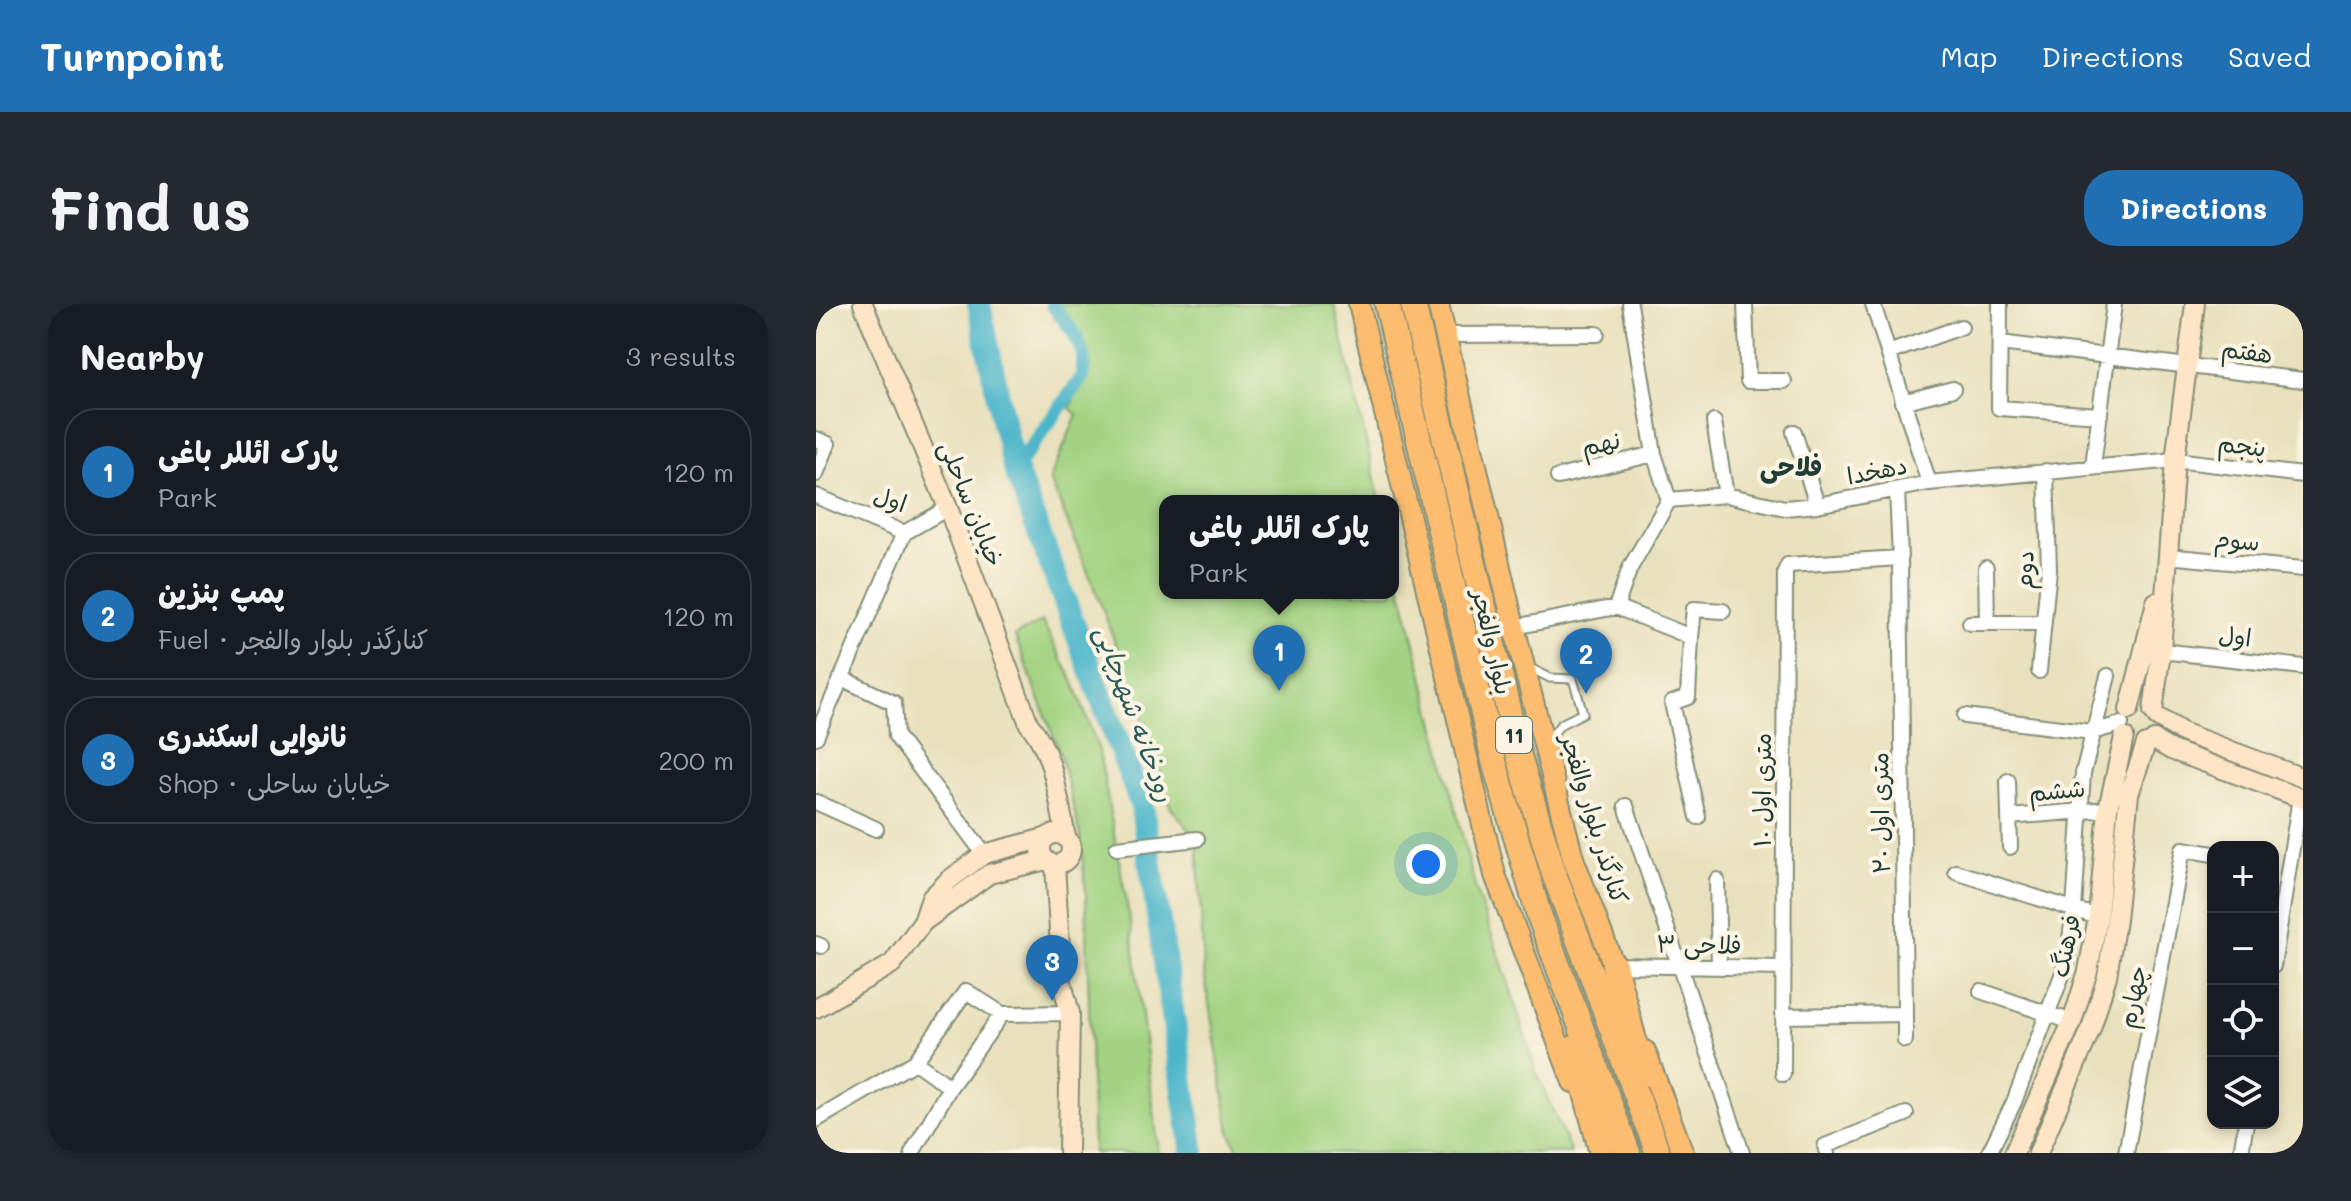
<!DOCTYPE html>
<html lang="en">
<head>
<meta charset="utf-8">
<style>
	body { margin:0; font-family:Mali,"Playpen Sans Arabic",sans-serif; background:#242831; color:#f1f3f6 }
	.controls { position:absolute; right:24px; bottom:24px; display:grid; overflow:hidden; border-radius:16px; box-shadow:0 4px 12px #0003 }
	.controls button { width:72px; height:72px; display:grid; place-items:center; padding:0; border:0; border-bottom:2px solid #363941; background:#171b24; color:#f1f3f6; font:40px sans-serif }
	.you { position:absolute; left:610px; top:560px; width:28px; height:28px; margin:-20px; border:6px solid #fff; border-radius:50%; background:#1a73e8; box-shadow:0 0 0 12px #1a73e833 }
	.badge { display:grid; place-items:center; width:52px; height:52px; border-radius:50%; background:#1f6fb2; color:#fff; font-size:26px; font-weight:700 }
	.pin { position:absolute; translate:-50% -66px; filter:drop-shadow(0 2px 4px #0008) }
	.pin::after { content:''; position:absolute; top:42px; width:28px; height:24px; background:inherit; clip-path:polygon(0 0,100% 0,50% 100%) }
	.popup { position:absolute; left:343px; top:191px; width:240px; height:104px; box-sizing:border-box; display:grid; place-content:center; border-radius:16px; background:#171b24; filter:drop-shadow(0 2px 6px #0005); font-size:26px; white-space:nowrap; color:#9ea1a6 }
	.popup b { font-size:30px; color:#f1f3f6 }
	.popup::after { content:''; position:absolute; left:50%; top:100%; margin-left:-16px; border:16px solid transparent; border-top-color:#171b24 }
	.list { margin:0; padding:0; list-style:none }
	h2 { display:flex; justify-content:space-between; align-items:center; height:104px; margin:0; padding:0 32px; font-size:34px }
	h2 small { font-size:26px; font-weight:400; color:#9ea1a6 }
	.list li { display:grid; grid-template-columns:52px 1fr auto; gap:24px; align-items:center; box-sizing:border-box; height:128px; margin:0 16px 16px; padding:0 16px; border:2px solid #363941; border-radius:32px }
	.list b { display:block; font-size:30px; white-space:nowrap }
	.list p { margin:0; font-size:26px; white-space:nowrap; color:#9ea1a6 }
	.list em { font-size:26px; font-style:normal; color:#9ea1a6 }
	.icon { flex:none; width:44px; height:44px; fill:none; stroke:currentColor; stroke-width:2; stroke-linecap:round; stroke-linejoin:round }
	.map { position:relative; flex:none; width:1487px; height:849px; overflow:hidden; border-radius:32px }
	header { display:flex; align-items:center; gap:48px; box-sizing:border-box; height:112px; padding:0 40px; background:#1f6fb2; color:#fff }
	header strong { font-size:38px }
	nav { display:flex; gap:44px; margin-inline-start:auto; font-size:28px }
	.intro { display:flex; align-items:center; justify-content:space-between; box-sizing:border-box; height:192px; padding:0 48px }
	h1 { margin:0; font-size:56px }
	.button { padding:20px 36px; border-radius:32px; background:#1f6fb2; color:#fff; font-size:28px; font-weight:700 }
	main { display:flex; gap:48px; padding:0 48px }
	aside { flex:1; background:#171b24; border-radius:32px; box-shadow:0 4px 12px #0003 }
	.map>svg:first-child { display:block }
</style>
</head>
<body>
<header>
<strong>Turnpoint</strong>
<nav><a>Map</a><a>Directions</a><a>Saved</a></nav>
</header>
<div class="intro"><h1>Find us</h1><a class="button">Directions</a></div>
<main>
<aside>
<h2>Nearby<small>3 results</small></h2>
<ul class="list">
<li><span class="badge">1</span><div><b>پارک ائللر باغی</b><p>Park</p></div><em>120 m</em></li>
<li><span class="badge">2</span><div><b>پمپ بنزین</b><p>Fuel · کنارگذر بلوار والفجر</p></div><em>120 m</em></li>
<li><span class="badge">3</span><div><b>نانوایی اسکندری</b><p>Shop · خیابان ساحلی</p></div><em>200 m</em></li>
</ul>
</aside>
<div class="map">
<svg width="1487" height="849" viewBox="0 0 1487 849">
	<rect width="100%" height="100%" fill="#fcf5e5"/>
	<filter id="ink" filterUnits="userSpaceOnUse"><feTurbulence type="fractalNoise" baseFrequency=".0125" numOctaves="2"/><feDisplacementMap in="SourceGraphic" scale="16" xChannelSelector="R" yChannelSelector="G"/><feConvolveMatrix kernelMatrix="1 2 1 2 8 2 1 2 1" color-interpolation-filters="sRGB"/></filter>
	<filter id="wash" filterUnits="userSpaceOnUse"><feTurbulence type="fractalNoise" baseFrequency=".006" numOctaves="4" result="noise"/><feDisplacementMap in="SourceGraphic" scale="32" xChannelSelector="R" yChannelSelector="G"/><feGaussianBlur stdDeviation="1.8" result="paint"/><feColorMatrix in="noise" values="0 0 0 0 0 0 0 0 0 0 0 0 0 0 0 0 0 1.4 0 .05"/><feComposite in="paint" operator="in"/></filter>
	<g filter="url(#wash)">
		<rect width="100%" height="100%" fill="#e9e1bd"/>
		<path fill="#a3d382" stroke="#61885b" stroke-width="2" d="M241,0H518L564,197H349V289H577V251L660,587L692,677L719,765L755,849H423L414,828L388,669L381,535L355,504L332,428L284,298L234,175L261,111L254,104L274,62L269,41Z
			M226,317L258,379L283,447L315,623L343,849H277L270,591L264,530L244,449L199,332Z"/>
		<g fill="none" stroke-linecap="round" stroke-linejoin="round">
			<path stroke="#4cb6ca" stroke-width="14" d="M199,165L267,72V50L258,29L236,0"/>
			<path stroke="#4cb6ca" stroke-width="24" d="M163,0L187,117L199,165L326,502L377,849"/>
		</g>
	</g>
	<g filter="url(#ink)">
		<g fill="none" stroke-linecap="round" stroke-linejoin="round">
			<defs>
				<path id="lane" d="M714,364L734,374L757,375L767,409L745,420L731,437"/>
				<path id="street" d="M814,0L838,150L853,196
					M929,0L932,77H968
					M1057,0L1113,179
					M1184,0L1183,104L1284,111
					M628,31L781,30
					M1184,39L1487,76
					M1072,49L1145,23
					M1086,98L1137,85
					M898,118L910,191
					M978,128L1001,201
					M0,135L12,140L0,170
					M1277,162L1298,0
					M742,173L838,150
					M0,192L88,229L132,204
					M1351,252L1487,265
					M1170,264L1171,319
					M800,303L875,333L872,393L856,399L882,513
					M1154,319H1228
					M698,323L800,303L814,264L853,196L910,191L969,204L1001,201L1113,179L1359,156L1487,171
					M875,333L878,305L907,307
					M1345,347L1487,363
					M1223,367L1233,265L1230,167
					M25,374L78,399L80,432L168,550
					M1149,412L1276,428L1305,420
					M0,433L88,229
					M1192,477L1194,543
					M0,498L60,525
					M810,502L926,849
					M1193,513L1292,505
					M301,544L381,535
					M1140,568L1282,613
					M901,576L903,663
					M0,640L5,642
					M798,661L968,664
					M1457,662L1484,494
					M1165,687L1256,718
					M1089,710V736
					M968,712L1089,710L1084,254L1081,186
					M99,758L134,783
					M967,770L969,268L972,261L1084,254
					M0,816L99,758L150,687L186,710L254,709
					M96,849L134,783L186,710
					M1011,849L1009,842L1090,810
					M1173,849L1198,798L1251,658L1258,605L1267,469L1292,372
					M1310,849L1367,545L1397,550
					M1425,849L1430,819"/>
				<path id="secondary" d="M47,0L132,204L213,420C239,451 242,495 250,534
					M1313,406L1340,298
					M1337,407L1345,347L1359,156L1379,0
					M1341,413L1368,429L1487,474
					M1338,436L1355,446L1487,495
					M225 545a15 15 0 1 1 30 0a15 15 0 1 1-30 0Z
					M239,560L246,679L254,709L252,849
					M107,618L115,594L133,576L168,550L229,534
					M0,704L76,660L107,618L173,570L230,556
					M1198,849L1256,718L1272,667L1282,613L1292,505L1308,433
					M1222,849L1275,725L1291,672L1300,616L1313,490L1330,440"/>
				<path id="primary" d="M543,0L679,571L757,778
					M622,0L698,323L757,554L803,675
					M829,747L867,849"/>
				<path id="highway" d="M571,0L679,461L723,611L812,849
					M597,0L703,452L738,570L842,849
					M798,661L827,770
					M758,744L786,849"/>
			</defs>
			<use href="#lane" stroke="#848f78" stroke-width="11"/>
			<use href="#street" stroke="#848f78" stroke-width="18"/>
			<use href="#secondary" stroke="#848f78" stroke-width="22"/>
			<use href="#primary" stroke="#848f78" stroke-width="24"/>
			<use href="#highway" stroke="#848f78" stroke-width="28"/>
			<use href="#lane" stroke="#fff" stroke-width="7"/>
			<use href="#street" stroke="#fff" stroke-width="14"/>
			<use href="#secondary" stroke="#fee5c5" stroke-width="18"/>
			<use href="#primary" stroke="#fcbd6f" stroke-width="20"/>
			<use href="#highway" stroke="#fcbd6f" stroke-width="24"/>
		</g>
	</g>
	<g text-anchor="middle" stroke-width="8" stroke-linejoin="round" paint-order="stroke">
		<rect fill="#fcf5e5" stroke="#617469" stroke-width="2" x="680" y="413" width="36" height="36" rx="6"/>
		<g font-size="22" font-weight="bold" fill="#1f3d34">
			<text x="698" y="439">11</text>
		</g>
		<g font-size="24" fill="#1f3d34" stroke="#fcf5e5">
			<text transform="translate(1431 48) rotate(7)" y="8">هفتم</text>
			<text transform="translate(785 140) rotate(-13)" y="8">نهم</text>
			<text transform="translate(1426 142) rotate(7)" y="8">پنجم</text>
			<text transform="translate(1061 167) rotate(-11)" y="8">دهخدا</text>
			<text transform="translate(74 196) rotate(18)" y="8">اول</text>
			<text transform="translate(155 200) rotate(68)" y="8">خیابان ساحلی</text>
			<text transform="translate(1421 237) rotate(5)" y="8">سوم</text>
			<text transform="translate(1209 266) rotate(-88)" y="8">دوم</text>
			<text transform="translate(1419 333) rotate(6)" y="8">اول</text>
			<text transform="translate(676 338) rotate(77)" y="8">بلوار والفجر</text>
			<text transform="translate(947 486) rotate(-90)" y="8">۱۰ متری اول</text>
			<text transform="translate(1241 487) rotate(-5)" y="8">ششم</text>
			<text transform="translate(1065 509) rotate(-91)" y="8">۲۰ متری اول</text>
			<text transform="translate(778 515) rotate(73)" y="8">کنارگذر بلوار والفجر</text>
			<text transform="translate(883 641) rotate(1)" y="8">فلاحی ۳</text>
			<text transform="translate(1250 642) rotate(-78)" y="8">فرهنگ</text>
			<text transform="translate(1317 693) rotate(-79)" y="8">چهارم</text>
		</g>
		<g font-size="26" font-weight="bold" fill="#1f3d34" stroke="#fcf5e5">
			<text x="975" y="172">فلاحی</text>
		</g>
		<g font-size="26" font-style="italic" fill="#2a5b5a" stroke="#fcf5e5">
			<text transform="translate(319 410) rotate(70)" y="9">رودخانه شهرچایی</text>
		</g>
	</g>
</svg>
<div class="controls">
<button>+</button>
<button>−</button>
<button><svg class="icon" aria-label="locate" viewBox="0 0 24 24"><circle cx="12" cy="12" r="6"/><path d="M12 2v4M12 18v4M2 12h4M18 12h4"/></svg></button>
<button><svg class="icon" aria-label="layers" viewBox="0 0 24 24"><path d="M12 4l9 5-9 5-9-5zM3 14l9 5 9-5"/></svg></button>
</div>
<div class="you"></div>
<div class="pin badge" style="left:463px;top:387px">1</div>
<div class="popup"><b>پارک ائللر باغی</b>Park</div>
<div class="pin badge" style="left:770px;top:390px">2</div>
<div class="pin badge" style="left:236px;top:697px">3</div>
</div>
</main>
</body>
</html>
